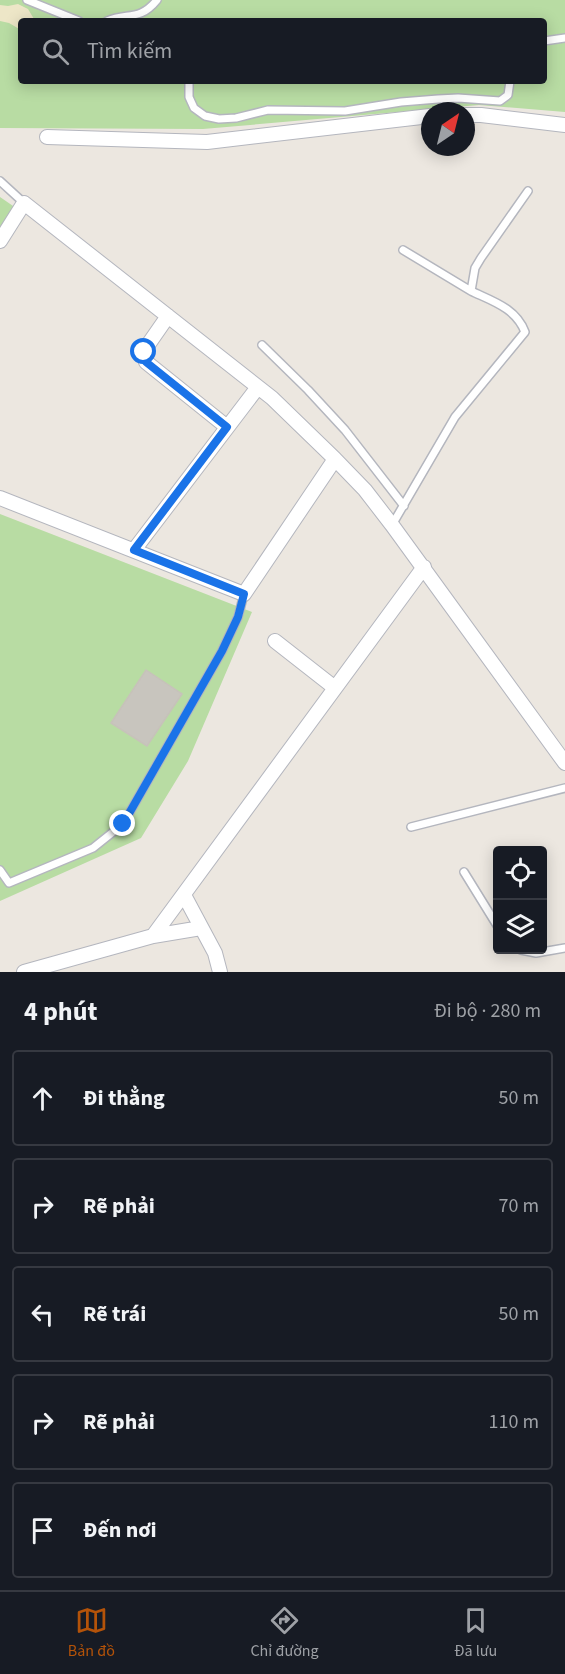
<!DOCTYPE html>
<html lang="vi">
<head>
<meta charset="utf-8">
<style>
	body { margin:0; font-family:"Source Sans 3",sans-serif; background:#20242c; color:#f1f3f6 }
	.controls { position:absolute; right:18px; bottom:18px; display:grid; overflow:hidden; border-radius:6px; box-shadow:0 3px 15px #0003 }
	.controls button { width:54px; height:54px; display:grid; place-items:center; padding:0; border:0; border-bottom:2px solid #363941; background:#171b24; color:#f1f3f6; font:30px sans-serif }
	.compass { position:absolute; left:421px; top:102px; width:54px; height:54px; border-radius:50%; background:#171b24; box-shadow:0 3px 15px #0003; rotate:35deg }
	.stop { position:absolute; width:18px; height:18px; margin:-14px; border:4px solid #1a73e8; border-radius:50%; background:#fff }
	.stop.end { background:#1a73e8; border-color:#fff; box-shadow:0 2px 6px #0008 }
	.list { margin:0; padding:0; list-style:none }
	h2 { display:flex; justify-content:space-between; align-items:center; height:78px; margin:0; padding:0 24px; font-size:26px }
	h2 small { font-size:20px; font-weight:400; color:#9ea1a6 }
	.list li { display:grid; grid-template-columns:39px 1fr auto; gap:18px; align-items:center; box-sizing:border-box; height:96px; margin:0 12px 12px; padding:0 12px; border:2px solid #363941; border-radius:6px }
	.list b { display:block; font-size:22px; white-space:nowrap }
	.list em { font-size:20px; font-style:normal; color:#9ea1a6 }
	.icon { flex:none; width:33px; height:33px; fill:none; stroke:currentColor; stroke-width:2; stroke-linecap:round; stroke-linejoin:round }
	.map { position:relative; flex:none; width:565px; height:972px; overflow:hidden }
	.search { position:absolute; background:#171b24; box-shadow:0 3px 15px #0003; left:18px; right:18px; top:18px; height:66px; display:flex; align-items:center; gap:15px; box-sizing:border-box; padding:0 21px; border-radius:6px; color:#9ea1a6; font-size:22px }
	.sheet { height:618px; background:#171b24 }
	nav { display:flex; justify-content:space-around; align-items:center; box-sizing:border-box; height:84px; border-top:2px solid #363941; background:#171b24; font-size:16px; color:#9ea1a6 }
	nav a { display:grid; justify-items:center; gap:3px }
	nav .on { color:#b45309 }
	.map>svg:first-child { display:block }
</style>
</head>
<body>
<div class="map">
<svg width="565" height="972" viewBox="0 0 565 972">
	<rect width="100%" height="100%" fill="#ece7e0"/>
	<path fill="#b8dca3" fill-rule="evenodd" d="M0,0H565V112L479,105L203,129L0,128ZM21,21H544V81H21Z
		M0,197L16,208L0,234Z
		M0,514L252,612L188,761L141,838L0,901Z"/>
	<path fill="#ede6c7" d="M18,4L28,9L34,19L33,21H21V30L9,23L0,21V5L8,6Z"/>
	<path fill="#c8c5be" stroke="#c7c2ba" stroke-width="1.5" d="M146,670L182,694L147,746L111,723Z"/>
	<g fill="none" stroke-linecap="round" stroke-linejoin="round">
		<defs>
			<path id="service" d="M27,0L79,21
				M107,21C127,12 139,22 157,0
				M544,41L565,38
				M189,81V97L194,108L205,116L219,119L236,118L268,110L345,111L401,102L438,99L458,98L500,101L508,95L510,81
				M0,181L24,203
				M403,250L471,291
				M262,345L308,390L345,430L404,506
				M392,525L455,417L525,332C516,308 492,301 471,291L475,268L481,258L528,191
				M411,827L565,788
				M0,870L9,883L93,848L123,824L222,651L238,617L244,594
				M464,872L498,927
				M521,950L536,953L565,948"/>
			<path id="minor" d="M466,115H481L565,125
				M47,137L207,142L430,116
				M0,241L24,203L272,398L335,459L365,490L392,525L565,763
				M168,316L143,352L146,362L227,427
				M0,498L244,594L335,459
				M134,550L258,387
				M275,641L335,688
				M184,895L215,953L220,972
				M153,936L424,567
				M24,972L153,936L201,928"/>
		</defs>
		<use href="#service" stroke="#b4b6be" stroke-width="10"/>
		<use href="#minor" stroke="#b4b6be" stroke-width="16"/>
		<use href="#service" stroke="#fff" stroke-width="7"/>
		<use href="#minor" stroke="#fff" stroke-width="14"/>
	</g>
	<g fill="none" stroke-linecap="round" stroke-linejoin="round">
		<path stroke="#1a73e8" stroke-width="8" d="M123,824L222,651L238,617L244,594L134,550L227,427L146,362L144,352"/>
	</g>
</svg>
<div class="controls">
<button><svg class="icon" aria-label="locate" viewBox="0 0 24 24"><circle cx="12" cy="12" r="6"/><path d="M12 2v4M12 18v4M2 12h4M18 12h4"/></svg></button>
<button><svg class="icon" aria-label="layers" viewBox="0 0 24 24"><path d="M12 4l9 5-9 5-9-5zM3 14l9 5 9-5"/></svg></button>
</div>
<svg class="compass" viewBox="-18 -18 36 36"><path d="M0-13l5 13h-10z" fill="#e53935"/><path d="M0 13l5-13h-10z" fill="#9ea1a6"/></svg>
<div class="stop" style="left:144px;top:352px"></div>
<div class="stop end" style="left:123px;top:824px"></div>
<div class="search"><svg class="icon" aria-label="search" viewBox="0 0 24 24"><circle cx="10" cy="10" r="6"/><path d="M15 15l6 6"/></svg>Tìm kiếm</div>
</div>
<section class="sheet">
<h2>4 phút<small>Đi bộ · 280 m</small></h2>
<ul class="list">
<li><svg class="icon" aria-label="ahead" viewBox="0 0 24 24"><path d="M12 20V5M6 11l6-6 6 6"/></svg><div><b>Đi thẳng</b></div><em>50 m</em></li>
<li><svg class="icon" aria-label="right" viewBox="0 0 24 24"><path d="M7 20v-9h11M14 6l5 5-5 5"/></svg><div><b>Rẽ phải</b></div><em>70 m</em></li>
<li><svg class="icon" aria-label="left" viewBox="0 0 24 24"><path d="M17 20v-9H6M10 6l-5 5 5 5"/></svg><div><b>Rẽ trái</b></div><em>50 m</em></li>
<li><svg class="icon" aria-label="right" viewBox="0 0 24 24"><path d="M7 20v-9h11M14 6l5 5-5 5"/></svg><div><b>Rẽ phải</b></div><em>110 m</em></li>
<li><svg class="icon" aria-label="arrive" viewBox="0 0 24 24"><path d="M6 21V4h12l-3 4 3 4H6"/></svg><div><b>Đến nơi</b></div></li>
</ul>
</section>
<nav>
<a class="on"><svg class="icon" aria-label="map" viewBox="0 0 24 24"><path d="M3 6l6-2 6 2 6-2v14l-6 2-6-2-6 2zM9 4v14M15 6v14"/></svg>Bản đồ</a>
<a><svg class="icon" aria-label="directions" viewBox="0 0 24 24"><path d="M12 3l9 9-9 9-9-9zM9 14v-3h6M13 9l2 2-2 2"/></svg>Chỉ đường</a>
<a><svg class="icon" aria-label="saved" viewBox="0 0 24 24"><path d="M7 4h10v16l-5-4-5 4z"/></svg>Đã lưu</a>
</nav>
</body>
</html>
